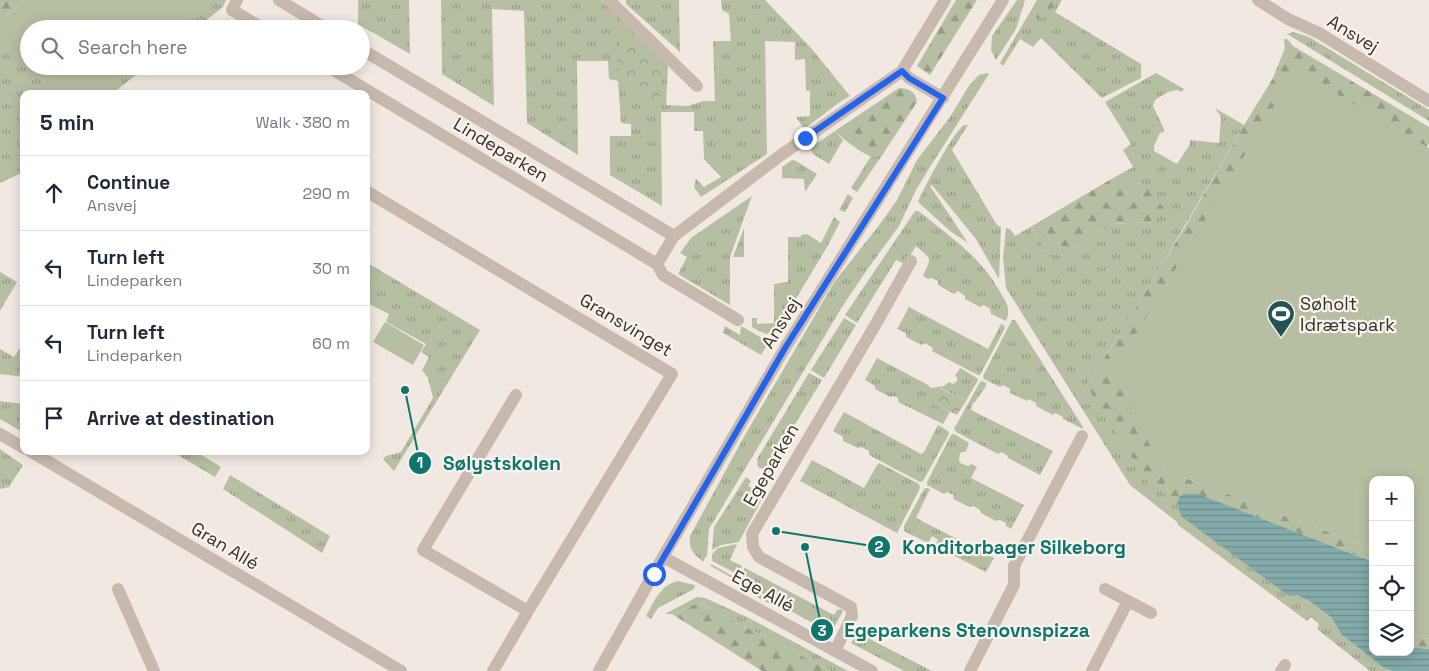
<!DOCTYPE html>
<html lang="en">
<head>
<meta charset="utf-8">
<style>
	body { margin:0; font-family:"Space Grotesk",sans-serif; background:#f2f2f3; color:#1f2937 }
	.controls { position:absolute; right:15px; bottom:15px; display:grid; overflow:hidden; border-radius:10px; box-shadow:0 2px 12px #0003 }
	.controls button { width:45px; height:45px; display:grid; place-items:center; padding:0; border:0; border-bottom:1px solid #e0e1e3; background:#fff; color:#1f2937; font:25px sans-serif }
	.stop { position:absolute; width:15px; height:15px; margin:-11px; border:4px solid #2563eb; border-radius:50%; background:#fff }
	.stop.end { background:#2563eb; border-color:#fff; box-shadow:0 1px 5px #0008 }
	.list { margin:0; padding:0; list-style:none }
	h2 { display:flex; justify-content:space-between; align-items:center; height:65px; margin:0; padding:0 20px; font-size:21px }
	h2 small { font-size:16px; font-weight:400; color:#747a83 }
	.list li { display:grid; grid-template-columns:32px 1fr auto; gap:15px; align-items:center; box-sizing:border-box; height:75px; padding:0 20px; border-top:1px solid #e0e1e3 }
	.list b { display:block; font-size:19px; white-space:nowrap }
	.list p { margin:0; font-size:16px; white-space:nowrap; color:#747a83 }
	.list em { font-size:16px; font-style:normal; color:#747a83 }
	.icon { flex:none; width:28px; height:28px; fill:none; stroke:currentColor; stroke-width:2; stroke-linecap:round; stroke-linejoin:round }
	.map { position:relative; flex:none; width:1429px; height:671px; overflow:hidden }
	.search { position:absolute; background:#fff; box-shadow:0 2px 12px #0003; left:20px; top:20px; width:350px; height:55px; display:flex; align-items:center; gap:12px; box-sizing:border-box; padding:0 18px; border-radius:28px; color:#747a83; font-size:19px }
	.panel { position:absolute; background:#fff; box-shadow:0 2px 12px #0003; left:20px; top:90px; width:350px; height:365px; border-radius:10px }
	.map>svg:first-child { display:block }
</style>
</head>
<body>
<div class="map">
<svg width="1429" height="671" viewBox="0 0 1429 671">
	<defs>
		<pattern id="grass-tufts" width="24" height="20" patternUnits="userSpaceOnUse" patternTransform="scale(1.25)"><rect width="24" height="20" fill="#b6bfa2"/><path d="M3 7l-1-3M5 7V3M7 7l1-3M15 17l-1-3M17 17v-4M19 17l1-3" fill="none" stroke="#959c84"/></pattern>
		<pattern id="forest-firs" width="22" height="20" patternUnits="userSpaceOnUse" patternTransform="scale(1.25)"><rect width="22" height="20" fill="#b6bfa2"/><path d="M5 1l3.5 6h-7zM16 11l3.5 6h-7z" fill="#959c84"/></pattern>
		<pattern id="park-crowns" width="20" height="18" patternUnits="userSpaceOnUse" patternTransform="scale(1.25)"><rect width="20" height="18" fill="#b6bfa2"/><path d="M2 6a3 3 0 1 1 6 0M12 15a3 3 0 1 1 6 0" fill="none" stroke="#959c84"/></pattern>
		<pattern id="water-rules" width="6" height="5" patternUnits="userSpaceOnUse" patternTransform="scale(1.25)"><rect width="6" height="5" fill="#83abab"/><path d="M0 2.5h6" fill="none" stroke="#6c8c8b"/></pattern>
	</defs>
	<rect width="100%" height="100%" fill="#f1e9e1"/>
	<path fill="url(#grass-tufts)" d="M25,0H226L223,7L195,29H29V66H147L112,94H24V172L0,183V22Z
		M358,0H409L410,54L358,24Z
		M441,0H602L668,64L666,105L688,106L703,101H715L713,41H731L729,14L722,10L721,0H765L811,48L850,96L840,102L804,129L796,117L810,116V91H806L805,59L795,60V42L765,41L767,154L701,197L694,187L696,179L704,187L721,177L704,159L703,131H694V112H661L662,206L610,175V136H631V124L621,123L618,81L609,79L608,61H577L578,155L527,123L524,11L492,9L494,106L442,74Z
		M626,0H679L680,52L626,4Z
		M1017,0H1025L1016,29L996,60L991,50L992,36Z
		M1037,0H1062L1055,12L1141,64V78L1102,98L1041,38L1033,47L1020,39L1003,66L1000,63Z
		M1293,32L1309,37L1429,110V121L1287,34Z
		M1284,39H1287L1293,46L1272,80L1285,48Z
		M987,73L989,74L930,167L916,190L899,226L869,267L842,307L709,529L707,556L704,559V562C694,555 688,549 690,536L745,435L835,281L877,228L897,200L917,160L950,117L970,84L979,75Z
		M1156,73L1184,89L1182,92L1177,90L1168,92L1155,100L1153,106L1164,129V132L1160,133L1154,146V151L1177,164L1190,144V140L1219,143L1221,117L1215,108L1244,125L1164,261L1087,386L1174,497H1179L1177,502L1297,595L1311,602L1332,618L1341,634L1384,668L1392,671H1370L1317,629L1319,624L1311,617L1307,621L1178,525L1177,522L1130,485L1006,288L1003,257L1006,228L1010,229L1015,236L1032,226L1042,250L1064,256L1113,224L1150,222L1145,184L1123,183L1113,178L1133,167L1123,150L1131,144L1105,102Z
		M964,125H968L952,150L997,225L1001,227L999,279L976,239L932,185L930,186L968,243L950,231L918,202C924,188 953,132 964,125Z
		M835,131L843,140L829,164L813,154L810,148Z
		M883,154L857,192L851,188L871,156L876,157Z
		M792,160L796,161L817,174L805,192L804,179L782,178V167Z
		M848,194L853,198L845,212L839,210Z
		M752,196L730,257V305L678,274L687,257L680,253L691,238Z
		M915,211H918L925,216C954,240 979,256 999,290C1005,301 1012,308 1006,321L991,314L990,309L984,305L980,307L965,299V296L958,291L954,294L938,285V281L932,278L928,279L923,276C931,257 933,261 916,246L905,264L896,260L857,323L845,315Z
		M834,217L840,222L827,247L776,332C767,337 760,331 752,327V318H757V324L774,323V284L788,282V237H801V235L807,234L821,243Z
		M744,228V257H733Z
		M366,262L480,330L394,471L383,459L386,456L401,452L433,398L428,378L422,370L429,357L421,352L426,344L386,322L389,314L369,304L366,309Z
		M0,272L17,282L0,311Z
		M909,307L988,349L1001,324L1004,325L1005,328L980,375H978L932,351L933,348L925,343L922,345L906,337V333L897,329Z
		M844,318L856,325L824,378L811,370Z
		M1012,320H1015L1083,427V429L1063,419V417L1055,413L1053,415L1036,406V403L1029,399L1027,401L1010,393V389L1003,385L1000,387L984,379L983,376Z
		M725,326L740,335L741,326L769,342L761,355L723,333Z
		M0,349L14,357L19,349L24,351V377L0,374Z
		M877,358L928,385L931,388L944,386L949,382L953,384L957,381V377L955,376L960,368L977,378L978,380L966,401L940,388L932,403L950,412L943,424L898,402V398L893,396L890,397L875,389V386L865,380Z
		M809,373L822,380L769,467L773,469L771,473L758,467L757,459Z
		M982,381L986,383V386L975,402L973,403L971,410L1053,451L1040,475L1008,458L1007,455L1001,452L998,454L956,432L954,429L980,382Z
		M0,401L24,404V433L0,419Z
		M844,412L921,454L924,452L938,425L948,431L949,434L923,481L920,482L869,455V451L861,447L858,448L843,441V437L833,431Z
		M954,434L969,443L966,451L960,453L959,460L960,463L968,466L972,464L977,467L971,478L1024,505L1011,529L1006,526V523L1000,520L996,521L981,513L980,510L973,506L970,507L953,499L954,495L947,492L944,494L927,485V482L951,435Z
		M0,449L23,465L9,487L0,489Z
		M171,451H195L221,467L215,477Z
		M812,460L864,488L877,465L879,463L919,484L920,488L897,533L800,481Z
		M230,475L330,536L322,553L223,489Z
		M746,477L751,481L748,486L764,495L739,542L721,545L712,550L714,527Z
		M926,488L930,489L916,518L994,558L986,572L935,546L938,540L932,536L928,543L904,531V526L924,489Z
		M737,544L730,560L742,566L737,574L712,561V554L718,548Z
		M711,564L743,582L778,608L760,599L744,585L711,566Z
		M745,568L834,615L837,610L842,609L843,611L831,633L769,599L740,576Z
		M678,581L695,585L694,589L658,608L651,619L646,616C654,602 660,585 678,581Z
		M697,597L705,598L747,617L848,671H831L699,603L672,614H665Z
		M858,633L932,671H904L851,643Z"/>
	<path fill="url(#forest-firs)" d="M0,0H25L0,22Z
		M956,0H977L930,75L917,66Z
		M1040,0H1057L1047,15L1038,19L1034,14Z
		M1293,46L1429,127V143L1426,149L1162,469L1373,549V562L1199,495L1183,494L1179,497H1174L1150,486L1087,386L1182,232L1244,125Z
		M899,88C908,88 916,91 917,102L883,154C883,155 877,157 876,157C866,158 842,138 835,131Z
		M1113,178L1123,183L1145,184L1166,211L1150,222L1113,224L1064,256L1042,250L1032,226Z
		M699,603L831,671H762L672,614Z
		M1410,637L1429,639V649L1410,647Z"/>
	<path fill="url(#park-crowns)" d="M631,41L662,68V96L648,100L639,99C620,78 613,73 620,42Z
		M939,388L966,401L957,415L931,403Z"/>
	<path fill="#b6bfa2" d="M35,0H208L174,29H29V63L0,30Z
		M31,66H131L99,94H55Z
		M1296,70L1429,148V639L1410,637V480H1373V549L1162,469L1113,372Z
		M385,322L424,345L413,365L373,342Z"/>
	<path fill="url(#water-rules)" d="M1183,494H1198L1373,562V652H1410V647L1429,649V671H1392L1384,668L1341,634L1332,618L1311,602L1297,595L1289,596L1181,516L1177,502L1179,497Z"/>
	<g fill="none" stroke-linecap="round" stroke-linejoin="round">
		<path stroke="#c8b9ae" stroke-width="12" d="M237,0L232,10L264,29
			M279,0L327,29
			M609,0L697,86
			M1258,0L1288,19L1319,33L1429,101
			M361,49L674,236
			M327,66L657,264L674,236L781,155L902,71L909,78L943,98
			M902,71L945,0
			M366,191L672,374L528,611L493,671
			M657,264L663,275L738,320
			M516,395L423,550L528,611
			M663,557L872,671
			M118,589L154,671
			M1105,589L1151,613
			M835,651L852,616L851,607L759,557L753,547L752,534L877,322L911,261
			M970,671L1014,585V566L1082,436
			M1092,671L1128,601
			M1281,671L1285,665"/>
		<path stroke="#c8b9ae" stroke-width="12" d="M0,434L24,448
			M30,451L401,671
			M599,671L663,557L785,348L1003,0"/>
	</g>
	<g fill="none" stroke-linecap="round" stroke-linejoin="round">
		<path stroke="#2563eb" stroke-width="6" d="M654,574L785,348L943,98L909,78L902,71L805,138"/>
	</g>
	<defs>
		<symbol id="stadium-pin" viewBox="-11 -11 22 30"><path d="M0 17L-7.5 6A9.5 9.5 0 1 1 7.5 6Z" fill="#255355" stroke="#f9f3ed"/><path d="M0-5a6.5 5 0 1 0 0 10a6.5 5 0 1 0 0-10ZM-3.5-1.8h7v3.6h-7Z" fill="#fff"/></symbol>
	</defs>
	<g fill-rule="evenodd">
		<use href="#stadium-pin" x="1265" y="298" width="32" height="43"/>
	</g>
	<g text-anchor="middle" stroke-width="4.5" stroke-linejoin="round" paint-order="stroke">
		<g font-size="18" fill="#382f2c" stroke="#f9f3ed">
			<text transform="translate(1353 34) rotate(31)" y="6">Ansvej</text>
			<text transform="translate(501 150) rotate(31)" y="6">Lindeparken</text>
			<text transform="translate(781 323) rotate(-58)" y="6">Ansvej</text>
			<text transform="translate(626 325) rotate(31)" y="6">Gransvinget</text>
			<text transform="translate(771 465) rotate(-60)" y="6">Egeparken</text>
			<text transform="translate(225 546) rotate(31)" y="6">Gran Allé</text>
			<text transform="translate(763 591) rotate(29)" y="6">Ege Allé</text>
		</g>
		<g font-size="18" fill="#382f2c" stroke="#f9f3ed" text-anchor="start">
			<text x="1300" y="310">Søholt<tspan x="1300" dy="21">Idrætspark</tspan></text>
		</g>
	</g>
	<path fill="none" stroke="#0f766e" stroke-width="2" d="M405 390L420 463M776 531L879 547M805 547L822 630"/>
	<g fill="#0f766e" stroke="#f9f3ed" stroke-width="2">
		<circle cx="405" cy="390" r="5"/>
		<circle cx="776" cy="531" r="5"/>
		<circle cx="805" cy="547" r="5"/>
		<circle cx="420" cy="463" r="12"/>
		<circle cx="879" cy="547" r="12"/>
		<circle cx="822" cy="630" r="12"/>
	</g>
	<g font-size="15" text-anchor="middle" font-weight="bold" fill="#fff">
		<text x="420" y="468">1</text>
		<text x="879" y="552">2</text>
		<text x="822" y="636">3</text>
	</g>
	<g font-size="19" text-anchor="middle" font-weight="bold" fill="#0f766e" stroke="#f9f3ed" stroke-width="4.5" stroke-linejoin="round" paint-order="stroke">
		<text x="502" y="470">Sølystskolen</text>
		<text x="1014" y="554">Konditorbager Silkeborg</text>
		<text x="967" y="637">Egeparkens Stenovnspizza</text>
	</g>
</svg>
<div class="controls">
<button>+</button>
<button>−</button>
<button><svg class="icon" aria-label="locate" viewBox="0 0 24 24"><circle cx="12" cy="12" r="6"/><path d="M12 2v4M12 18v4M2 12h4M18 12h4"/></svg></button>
<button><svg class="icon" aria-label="layers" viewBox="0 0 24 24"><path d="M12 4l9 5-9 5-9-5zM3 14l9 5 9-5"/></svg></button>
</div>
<div class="stop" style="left:654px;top:574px"></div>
<div class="stop end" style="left:805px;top:138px"></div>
<div class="search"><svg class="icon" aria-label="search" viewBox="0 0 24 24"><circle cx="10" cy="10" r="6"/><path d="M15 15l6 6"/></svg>Search here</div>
<section class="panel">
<h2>5 min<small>Walk · 380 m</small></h2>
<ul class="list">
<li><svg class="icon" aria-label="ahead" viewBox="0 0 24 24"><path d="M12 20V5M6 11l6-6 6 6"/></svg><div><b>Continue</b><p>Ansvej</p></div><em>290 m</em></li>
<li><svg class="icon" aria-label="left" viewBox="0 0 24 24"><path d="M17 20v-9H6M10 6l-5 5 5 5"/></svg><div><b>Turn left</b><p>Lindeparken</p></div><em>30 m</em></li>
<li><svg class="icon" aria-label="left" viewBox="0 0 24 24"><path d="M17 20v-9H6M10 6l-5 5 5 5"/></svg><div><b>Turn left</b><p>Lindeparken</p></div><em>60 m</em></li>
<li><svg class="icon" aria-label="arrive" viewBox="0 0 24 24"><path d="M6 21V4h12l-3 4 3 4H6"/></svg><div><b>Arrive at destination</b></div></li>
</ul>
</section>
</div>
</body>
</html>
